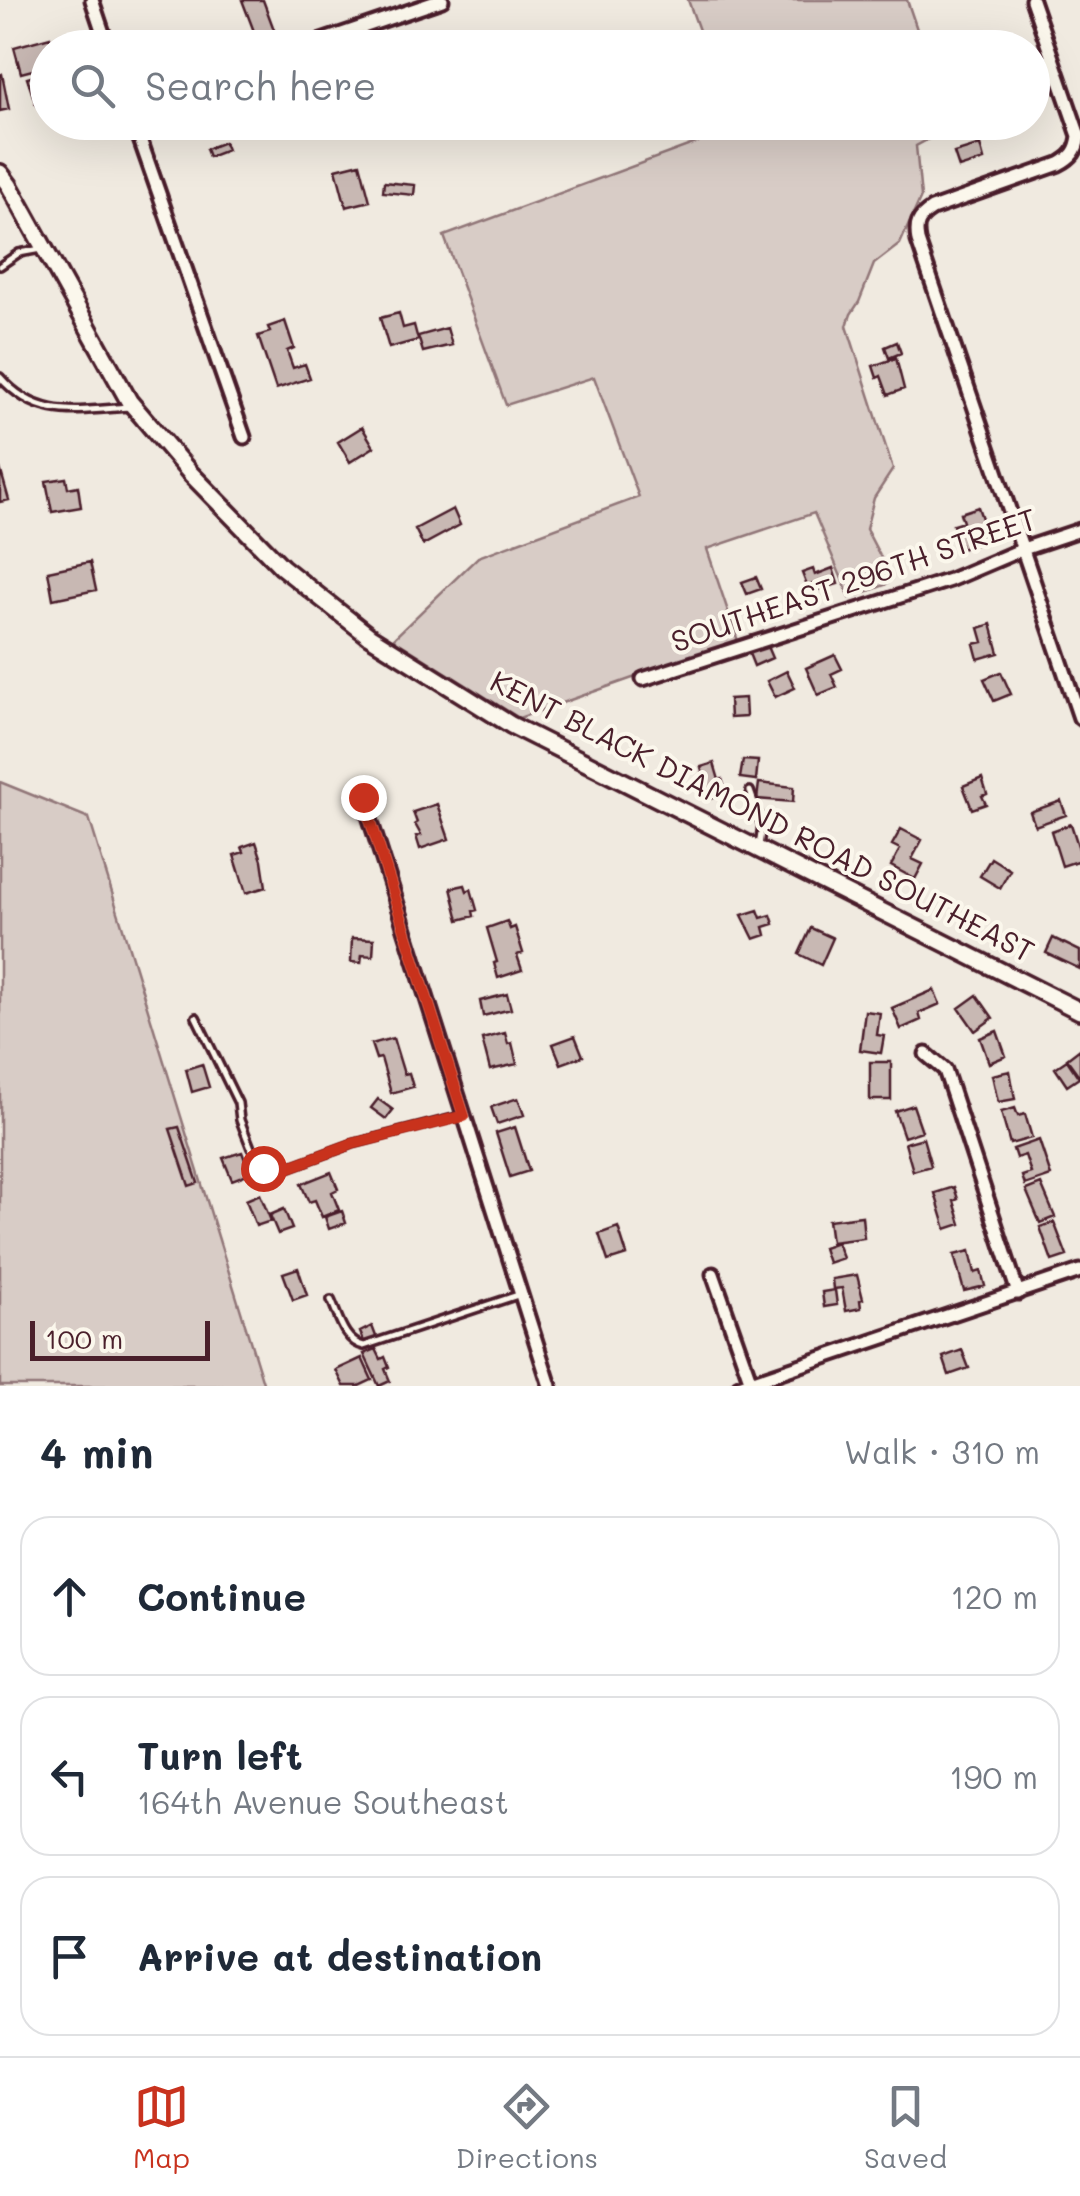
<!DOCTYPE html>
<html lang="en">
<head>
<meta charset="utf-8">
<style>
	body { margin:0; font-family:Mali,sans-serif; background:#f6f6f7; color:#1f2937 }
	.scale { position:absolute; left:30px; bottom:25px; width:180px; box-sizing:border-box; padding-left:10px; border:5px solid #4a1f2b; border-top:0; font-size:28px; line-height:35px; white-space:nowrap; color:#4a1f2b; -webkit-text-stroke:8px #fbf7ec; paint-order:stroke }
	.stop { position:absolute; width:30px; height:30px; margin:-22px; border:8px solid #c8321e; border-radius:50%; background:#fff }
	.stop.end { background:#c8321e; border-color:#fff; box-shadow:0 2px 10px #0008 }
	.list { margin:0; padding:0; list-style:none }
	h2 { display:flex; justify-content:space-between; align-items:center; height:130px; margin:0; padding:0 40px; font-size:42px }
	h2 small { font-size:32px; font-weight:400; color:#747a83 }
	.list li { display:grid; grid-template-columns:65px 1fr auto; gap:30px; align-items:center; box-sizing:border-box; height:160px; margin:0 20px 20px; padding:0 20px; border:2px solid #e0e1e3; border-radius:30px }
	.list b { display:block; font-size:38px; white-space:nowrap }
	.list p { margin:0; font-size:32px; white-space:nowrap; color:#747a83 }
	.list em { font-size:32px; font-style:normal; color:#747a83 }
	.icon { flex:none; width:55px; height:55px; fill:none; stroke:currentColor; stroke-width:2; stroke-linecap:round; stroke-linejoin:round }
	.map { position:relative; flex:none; width:1080px; height:1386px; overflow:hidden }
	.search { position:absolute; background:#fff; box-shadow:0 10px 40px #0002; left:30px; right:30px; top:30px; height:110px; display:flex; align-items:center; gap:25px; box-sizing:border-box; padding:0 35px; border-radius:55px; color:#747a83; font-size:38px }
	.sheet { height:670px; background:#fff }
	nav { display:flex; justify-content:space-around; align-items:center; box-sizing:border-box; height:140px; border-top:2px solid #e0e1e3; background:#fff; font-size:28px; color:#747a83 }
	nav a { display:grid; justify-items:center; gap:5px }
	nav .on { color:#c8321e }
	.map>svg:first-child { display:block }
</style>
</head>
<body>
<div class="map">
<svg width="1080" height="1386" viewBox="0 0 1080 1386">
	<rect width="100%" height="100%" fill="#f0eae0"/>
	<filter id="ink" filterUnits="userSpaceOnUse"><feTurbulence type="fractalNoise" baseFrequency=".01" numOctaves="2"/><feDisplacementMap in="SourceGraphic" scale="20" xChannelSelector="R" yChannelSelector="G"/><feConvolveMatrix kernelMatrix="1 2 1 2 8 2 1 2 1" color-interpolation-filters="sRGB"/></filter>
	<g filter="url(#ink)">
		<path fill="#d8ccc6" stroke="#917678" stroke-width="2.5" d="M688,0H907L923,47H705Z
			M732,123H947L949,128L916,146L921,197L900,244L874,264L859,302L851,314L847,326L893,469L874,498L866,529L892,579L885,585L850,598L814,513L707,549L738,641L519,718L393,639L478,557L639,497L594,377L506,405L444,236L734,129Z
			M0,782L89,818L264,1386H0Z"/>
		<path fill="#c8b8b3" stroke="#4a1f2b" stroke-width="2.5" d="M242,0H263L276,35L258,42Z
			M50,37L53,48H48V66L21,73L14,47Z
			M48,72V102L36,105L27,78Z
			M2,74L9,109L0,111V75Z
			M224,142L227,150L209,157L206,149Z
			M980,145L984,160L959,168L954,153Z
			M360,163L370,201L346,207L336,169Z
			M384,182L415,185L414,195L383,192Z
			M399,313L403,328L414,325L418,340L389,348L380,318Z
			M285,321L294,348L287,351L293,368L305,364L310,378L276,389L258,336L270,332L268,327Z
			M447,328L452,345L423,352L418,336Z
			M897,342L901,353L889,358L885,347Z
			M896,358L904,389L888,395L881,376L877,378L873,366Z
			M362,427L374,447L350,462L338,442Z
			M0,468L9,500L0,502Z
			M66,478L68,488L78,486L81,507L52,512L46,481Z
			M978,507L987,533L974,537L977,544L961,549L953,525L963,522L960,513Z
			M453,509L460,525L423,545L415,529Z
			M90,562L96,590L53,599L48,571Z
			M833,568L838,584L815,591L813,584L807,586L802,573L813,569L815,575Z
			M756,577L761,589L747,594L742,582Z
			M991,624L999,653L978,659L974,644L983,642L979,628Z
			M766,644L772,658L754,666L748,651Z
			M835,655L842,669L831,674L837,687L818,695L806,668Z
			M787,671L795,688L775,697L767,681Z
			M1001,672L1011,694L994,701L984,679Z
			M745,698L746,717L730,718L729,699Z
			M743,760L758,761L756,780L740,778Z
			M714,763L719,780L722,779L725,788L721,789L722,795L710,799L701,767Z
			M982,778L987,794L982,796L986,804L972,809L963,786Z
			M759,783L794,787L793,802L757,799Z
			M1061,801L1066,815L1035,826L1030,812Z
			M437,804L449,839L420,849L416,836L421,835L415,824L417,823L413,812Z
			M1071,824L1080,852V860L1062,866L1051,831Z
			M901,829L922,840L912,859L923,864L915,879L891,866L900,849L892,845Z
			M256,842L262,860L266,887L246,893L234,855L244,852L242,847Z
			M991,858L1010,870L1000,888L980,876Z
			M465,885L467,891L471,889L477,910L473,911L474,916L459,920L451,888Z
			M758,910L761,918L771,915L774,924L764,927L766,935L754,939L742,915Z
			M507,921L510,929L515,927L523,953L517,955L522,970L498,978L494,963L497,962L487,928Z
			M811,928L833,938L821,965L799,954Z
			M352,938L374,939L373,956L362,955L361,963L351,962Z
			M1053,938L1080,951V969L1046,953Z
			M934,990L940,1004L919,1013L921,1020L901,1029L892,1008Z
			M507,994L511,1009L483,1016L480,1001Z
			M977,995L993,1018L975,1031L959,1008Z
			M865,1011L880,1013L877,1035L884,1036L881,1053L860,1050Z
			M997,1031L1006,1056L989,1063L980,1038Z
			M505,1033L508,1044L512,1043L517,1064L490,1070L482,1039Z
			M575,1036L583,1056L561,1064L553,1044Z
			M393,1038L404,1074L409,1073L413,1087L391,1093L381,1058L376,1059L371,1044Z
			M1080,1049V1077L1067,1059Z
			M1067,1060L1079,1078L1067,1086L1055,1068Z
			M870,1062H891V1100H870Z
			M202,1064L209,1087L192,1092L186,1069Z
			M1010,1071L1015,1099L998,1102L992,1075Z
			M518,1098L524,1115L497,1124L491,1107Z
			M378,1099L393,1110L386,1119L371,1108Z
			M913,1105L922,1131L904,1137L895,1111Z
			M1015,1108L1018,1116L1025,1114L1032,1138L1010,1144L1001,1112Z
			M179,1127L198,1183L189,1186L170,1129Z
			M515,1127L529,1171L510,1177L496,1133Z
			M923,1138L931,1166L913,1171L905,1143Z
			M1039,1140L1051,1176L1025,1185L1022,1176L1031,1173L1025,1155L1016,1158L1013,1149Z
			M242,1152L250,1173L232,1180L223,1158Z
			M331,1172L338,1189L332,1192L339,1210L322,1217L315,1200L309,1202L301,1184Z
			M1041,1184L1055,1217L1040,1223L1026,1190Z
			M954,1187L958,1199L954,1201L961,1224L946,1229L935,1193Z
			M260,1194L271,1221L256,1226L246,1200Z
			M284,1209L292,1229L278,1234L270,1215Z
			M342,1211L346,1223L329,1229L325,1217Z
			M862,1216L864,1238L831,1242L828,1220Z
			M1054,1222L1067,1256L1052,1261L1040,1227Z
			M618,1227L627,1255L608,1261L599,1234Z
			M837,1243L843,1258L828,1263L823,1248Z
			M970,1251L975,1273L981,1271L985,1286L964,1291L954,1255Z
			M298,1268L307,1295L293,1300L283,1273Z
			M857,1275L863,1299L860,1300L861,1308L846,1311L842,1288L833,1289L832,1279Z
			M835,1290L837,1305L824,1307L822,1292Z
			M372,1326L377,1339L365,1344L360,1332Z
			M376,1349L381,1359L385,1357L389,1367L385,1369L390,1381L379,1386L364,1354Z
			M962,1350L969,1368L949,1375L943,1357Z
			M362,1358L372,1380L359,1386H344L336,1370Z"/>
		<g fill="none" stroke-linecap="round" stroke-linejoin="round">
			<defs>
				<path id="lane" d="M0,266L19,253L41,249
					M0,377C38,421 79,410 131,407
					M750,791L762,825L759,846
					M196,1017L238,1103L240,1120L251,1148L263,1168L273,1173L352,1144L461,1116
					M331,1300C339,1317 344,1342 364,1346L518,1295"/>
				<path id="street" d="M92,0L108,48
					M1032,0L1079,136C1077,151 1072,157 1059,164L932,209C918,218 915,224 918,241L1080,718
					M301,48L442,0
					M134,122L244,437
					M643,679L950,580L1023,549L1080,530
					M363,797L550,1386
					M926,1054L945,1070L1018,1293
					M713,1274L751,1382
					M739,1386L1080,1271"/>
				<path id="secondary" d="M0,173L9,185L129,401L191,474L282,567L369,636L511,725L1080,1011"/>
			</defs>
			<use href="#lane" stroke="#4a1f2b" stroke-width="12"/>
			<use href="#street" stroke="#4a1f2b" stroke-width="19"/>
			<use href="#secondary" stroke="#4a1f2b" stroke-width="22"/>
			<use href="#lane" stroke="#fbf7ec" stroke-width="5"/>
			<use href="#street" stroke="#fbf7ec" stroke-width="11"/>
			<use href="#secondary" stroke="#fbf7ec" stroke-width="15"/>
		</g>
	</g>
	<g fill="none" stroke-linecap="round" stroke-linejoin="round" filter="url(#ink)">
		<path stroke="#c8321e" stroke-width="12" d="M263,1168L273,1173L352,1144L464,1116L363,797"/>
	</g>
	<g text-anchor="middle" stroke-width="8" stroke-linejoin="round" paint-order="stroke">
		<g font-size="30" fill="#4a1f2b" stroke="#fbf7ec">
			<text transform="translate(854 581) rotate(-19)" y="10">SOUTHEAST 296TH STREET</text>
			<text transform="translate(762 817) rotate(27)" y="10">KENT BLACK DIAMOND ROAD SOUTHEAST</text>
		</g>
	</g>
</svg>
<div class="scale">100 m</div>
<div class="stop" style="left:263px;top:1168px"></div>
<div class="stop end" style="left:363px;top:797px"></div>
<div class="search"><svg class="icon" aria-label="search" viewBox="0 0 24 24"><circle cx="10" cy="10" r="6"/><path d="M15 15l6 6"/></svg>Search here</div>
</div>
<section class="sheet">
<h2>4 min<small>Walk · 310 m</small></h2>
<ul class="list">
<li><svg class="icon" aria-label="ahead" viewBox="0 0 24 24"><path d="M12 20V5M6 11l6-6 6 6"/></svg><div><b>Continue</b></div><em>120 m</em></li>
<li><svg class="icon" aria-label="left" viewBox="0 0 24 24"><path d="M17 20v-9H6M10 6l-5 5 5 5"/></svg><div><b>Turn left</b><p>164th Avenue Southeast</p></div><em>190 m</em></li>
<li><svg class="icon" aria-label="arrive" viewBox="0 0 24 24"><path d="M6 21V4h12l-3 4 3 4H6"/></svg><div><b>Arrive at destination</b></div></li>
</ul>
</section>
<nav>
<a class="on"><svg class="icon" aria-label="map" viewBox="0 0 24 24"><path d="M3 6l6-2 6 2 6-2v14l-6 2-6-2-6 2zM9 4v14M15 6v14"/></svg>Map</a>
<a><svg class="icon" aria-label="directions" viewBox="0 0 24 24"><path d="M12 3l9 9-9 9-9-9zM9 14v-3h6M13 9l2 2-2 2"/></svg>Directions</a>
<a><svg class="icon" aria-label="saved" viewBox="0 0 24 24"><path d="M7 4h10v16l-5-4-5 4z"/></svg>Saved</a>
</nav>
</body>
</html>
